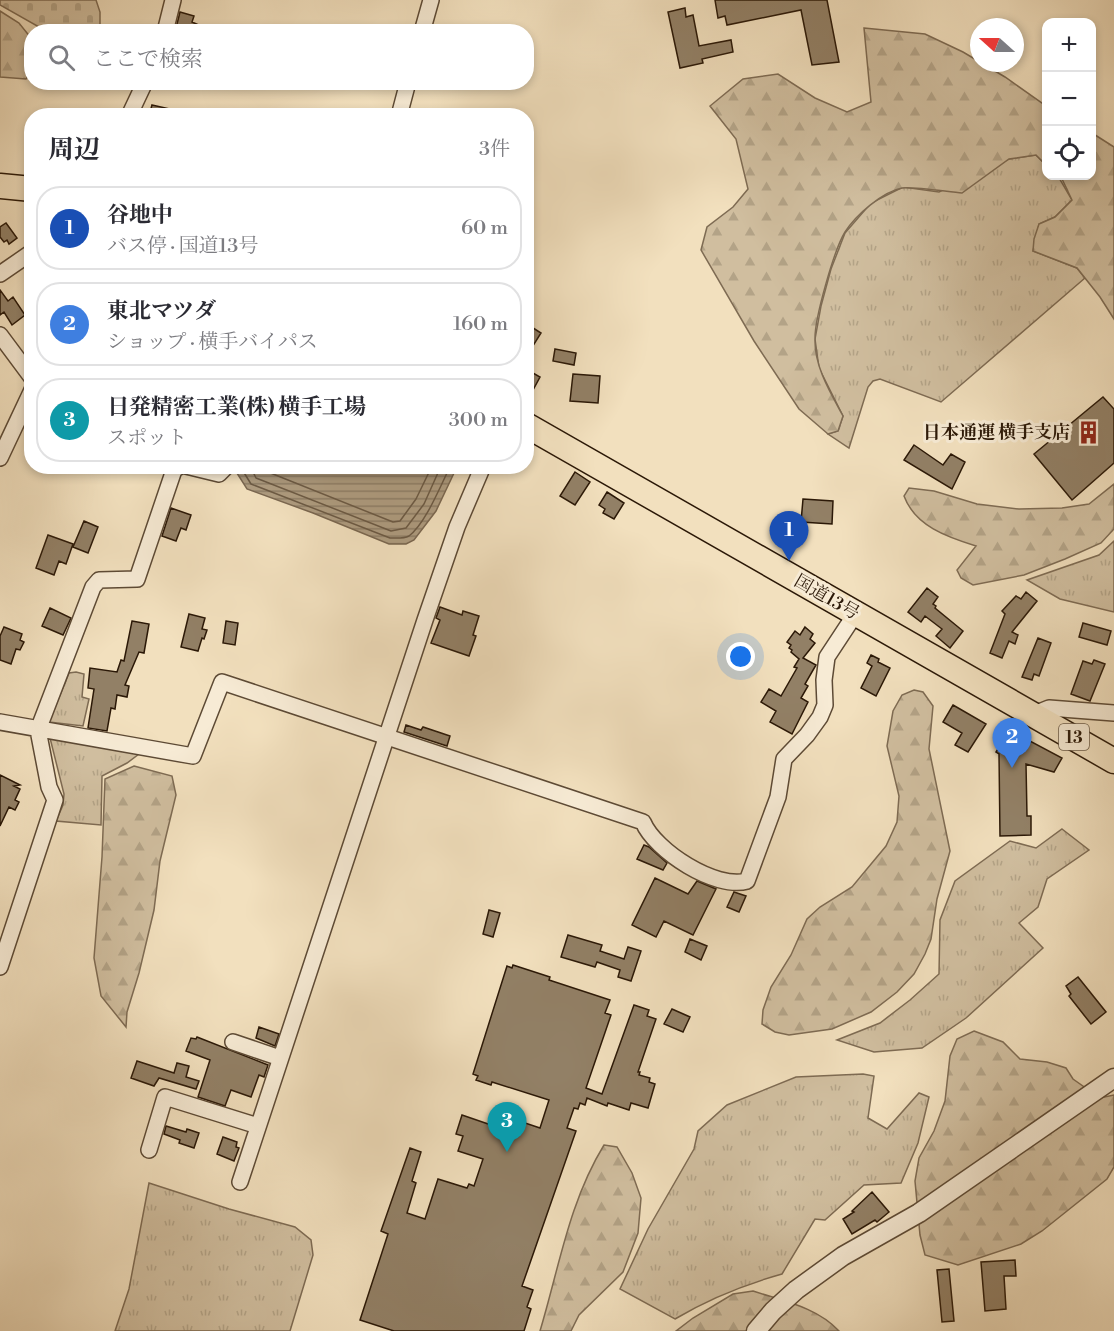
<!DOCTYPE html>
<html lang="ja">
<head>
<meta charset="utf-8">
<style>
	body { margin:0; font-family:"Libre Bodoni","Noto Serif JP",serif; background:#f2f2f3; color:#2b2b33 }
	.controls { position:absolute; right:18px; top:18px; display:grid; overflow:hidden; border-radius:12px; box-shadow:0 3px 9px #0003 }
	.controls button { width:54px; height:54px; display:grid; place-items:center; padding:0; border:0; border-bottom:2px solid #e1e1e2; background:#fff; color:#2b2b33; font:30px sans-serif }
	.compass { position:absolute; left:970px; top:18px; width:54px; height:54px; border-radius:50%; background:#fff; box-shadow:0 3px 9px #0003; rotate:291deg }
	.you { position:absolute; left:741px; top:657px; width:21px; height:21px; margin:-15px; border:4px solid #fff; border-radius:50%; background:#1a73e8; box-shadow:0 0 0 9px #1a73e833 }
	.badge { display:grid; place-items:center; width:39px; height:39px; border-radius:50%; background:#8f2418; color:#fff; font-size:20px; font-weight:700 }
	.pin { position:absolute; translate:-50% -50px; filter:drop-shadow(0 2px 3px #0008) }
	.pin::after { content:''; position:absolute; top:32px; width:21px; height:18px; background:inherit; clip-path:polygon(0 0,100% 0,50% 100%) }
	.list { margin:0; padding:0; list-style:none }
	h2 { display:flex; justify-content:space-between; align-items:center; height:78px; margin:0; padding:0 24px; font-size:26px }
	h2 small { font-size:20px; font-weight:400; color:#7c7c81 }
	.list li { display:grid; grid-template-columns:39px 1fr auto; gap:18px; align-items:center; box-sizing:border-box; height:84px; margin:0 12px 12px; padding:0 12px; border:2px solid #e1e1e2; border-radius:24px }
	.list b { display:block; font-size:22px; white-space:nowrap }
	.list p { margin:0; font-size:20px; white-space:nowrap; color:#7c7c81 }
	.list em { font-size:20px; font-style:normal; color:#7c7c81 }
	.icon { flex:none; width:33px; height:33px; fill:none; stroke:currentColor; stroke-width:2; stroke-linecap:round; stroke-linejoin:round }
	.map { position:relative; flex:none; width:1114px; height:1331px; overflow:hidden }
	.search { position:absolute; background:#fff; box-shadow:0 3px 9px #0003; left:24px; top:24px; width:510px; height:66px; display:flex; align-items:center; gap:15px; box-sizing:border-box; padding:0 21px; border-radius:24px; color:#7c7c81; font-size:22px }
	.panel { position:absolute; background:#fff; box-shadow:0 3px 9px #0003; left:24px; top:108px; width:510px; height:366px; border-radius:24px }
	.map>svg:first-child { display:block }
</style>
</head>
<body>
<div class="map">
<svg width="1114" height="1331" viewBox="0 0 1114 1331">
	<defs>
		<pattern id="grass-tufts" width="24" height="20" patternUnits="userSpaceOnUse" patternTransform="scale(1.5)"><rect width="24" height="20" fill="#d0be9f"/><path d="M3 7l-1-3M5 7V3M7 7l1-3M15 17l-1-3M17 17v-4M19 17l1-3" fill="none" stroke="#b3a387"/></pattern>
		<pattern id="forest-firs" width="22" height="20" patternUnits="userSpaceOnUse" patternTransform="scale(1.5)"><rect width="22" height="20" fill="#d0be9f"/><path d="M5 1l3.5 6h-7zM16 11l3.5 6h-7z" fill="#b3a387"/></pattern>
		<pattern id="cemetery-stones" width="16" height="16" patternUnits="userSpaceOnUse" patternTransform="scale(1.5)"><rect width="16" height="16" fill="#d0be9f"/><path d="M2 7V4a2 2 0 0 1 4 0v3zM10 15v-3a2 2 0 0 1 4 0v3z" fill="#b3a387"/></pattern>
		<pattern id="water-rules" width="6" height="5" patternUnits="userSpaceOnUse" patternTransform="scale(1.5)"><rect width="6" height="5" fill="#ae9c80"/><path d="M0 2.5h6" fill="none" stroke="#8e7e67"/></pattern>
	</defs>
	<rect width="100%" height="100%" fill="#f2e0be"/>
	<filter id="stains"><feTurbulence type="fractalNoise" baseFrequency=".00333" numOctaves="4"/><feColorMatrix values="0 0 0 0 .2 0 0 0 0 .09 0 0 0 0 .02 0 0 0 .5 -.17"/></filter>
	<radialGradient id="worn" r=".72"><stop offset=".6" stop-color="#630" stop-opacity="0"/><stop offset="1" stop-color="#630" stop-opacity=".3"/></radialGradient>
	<path fill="url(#grass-tufts)" stroke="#7e6b53" stroke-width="1.5" d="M1036,155L1046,165V176H1058L1072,200L1055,217L1039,224L1033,251L1077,268L1085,278L941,402L880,379L873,381L868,387L849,448L828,434L838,431L843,416L819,368L815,339L821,306L831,269L845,233L871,203L903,187L939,192L1009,159Z
		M1114,541V612L1060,599L1027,580L1099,555Z
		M76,672L84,674L82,697L89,699L83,726L49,722L69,673Z
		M50,738L139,754L127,763L102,776L101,825L56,821L63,805L64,794Z
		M1062,829L1089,850L1047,879L1038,907L1019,923L1043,948L966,1018L922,1048L874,1052L837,1040L880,1023L910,1000L939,974L940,920L955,881L1010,841L1036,848Z
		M863,1074L874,1076L868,1118L887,1129L919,1093L929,1097L918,1143L901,1183L864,1185L825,1220L815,1219L782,1274C743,1285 710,1298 675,1319L620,1289L648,1229L694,1149L698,1131L727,1105L796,1077Z
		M149,1183L229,1209L295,1227L311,1240L313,1255L290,1331H115L129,1289Z"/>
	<path fill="url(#forest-firs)" stroke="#7e6b53" stroke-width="1.5" d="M0,11L19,23L31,38V73L26,79L0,77Z
		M864,28L925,34L963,52L1005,77L1046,106V165L1036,155L1009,159L962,193C949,192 911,186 902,188C882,192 856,215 845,232C834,250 815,317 815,338C814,366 830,392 843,416L838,431L828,434L799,409L754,341L701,250L707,227L733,207L748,189L736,139L710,106L743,79L778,74L815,98L847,112L871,102Z
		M1092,133L1114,147V319L1100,297L1077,268L1033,251L1034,239L1039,224L1055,217L1072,200L1062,179L1058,176H1092Z
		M1114,484V529L1101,543L1065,559L1024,575L973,585L961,578L957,570L976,546C947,537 915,526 904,496L909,488L934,491L977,504L1019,509L1062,508L1089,504Z
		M914,690L923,692L933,706L929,749L950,851L937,899L931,939L925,954L914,974L897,992L871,1012L832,1029L789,1035L775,1032L762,1024L763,1010L771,987L791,955L807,919L820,907L852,887L886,846L897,822L899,796L887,746L893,711L902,695Z
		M134,766L172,776L176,795L160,861L154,910L139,973L127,1012L126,1027L101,996L94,958L102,857L105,779Z
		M974,1031L1003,1042L1020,1059L1047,1062L1066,1068L1073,1079L1100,1098L1114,1095V1167L1107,1179L1042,1231L1021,1244L958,1265L925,1255L920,1235L915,1181L919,1158L934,1131L945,1101L950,1056L957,1039Z
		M604,1145L617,1147L632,1173L641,1198L638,1233L623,1272L579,1315L571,1331H540C559,1268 569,1202 604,1145Z
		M753,1291C783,1301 817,1307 839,1331H676L693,1318L733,1294Z"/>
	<path fill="url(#cemetery-stones)" stroke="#7e6b53" stroke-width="1.5" d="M0,0H96L100,12V31H46L0,5Z"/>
	<path fill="url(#water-rules)" stroke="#7a6750" stroke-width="1.5" d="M237,467L454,466L455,471L436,511L414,540L406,544H389L313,513L247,489L235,470Z"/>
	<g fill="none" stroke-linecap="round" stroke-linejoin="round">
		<path stroke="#6c5a44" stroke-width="1.5" d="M242,466L243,471L251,484L390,538C396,538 403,539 409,536C425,524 439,489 448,471V466
			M250,466L256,478L391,531L406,528L424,504L441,466
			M259,466L263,470L393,522L400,521L416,499L432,466"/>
	</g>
	<path fill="#928066" stroke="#2b1807" stroke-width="1.5" d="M715,0H827L839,62L812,65L801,10L727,25L725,16L718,18Z
		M685,8L686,17L693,15L699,46L731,40L733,52L702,59L703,63L680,68L668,12Z
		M180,12L194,16L192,22L214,32H175Z
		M152,105L179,111V116H149Z
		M6,223L17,238L9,244L7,240L4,242L0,237V227Z
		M0,290L8,301L13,297L25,315L12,325L4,312L0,315Z
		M530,326L541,333L526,357V332Z
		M555,349L576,353L574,365L553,361Z
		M526,369L540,377L526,403Z
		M573,374L600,376L598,403L570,401Z
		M1103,397L1114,409V463L1072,500L1034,454Z
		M914,445L943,465L951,454L965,462L952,489L904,460Z
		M575,472L590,482L575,505L560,496Z
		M607,492L624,503L614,519L603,513L605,509L599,505Z
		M803,499L833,501L832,524L801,522Z
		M171,508L191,515L186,530L181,528L176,541L162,536Z
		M84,521L98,527L88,553L73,547Z
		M48,535L73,544L66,564L59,561L54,575L36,568Z
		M927,588L938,597L933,604L936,606L935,608L963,631L950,648L936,636L942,629L925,616L921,622L908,612Z
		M1026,592L1037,601L1012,632L1018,635L1015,644L1009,641L1002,658L990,653L1005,614L1002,611L1016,596L1021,599Z
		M440,607L462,615L463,611L479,616L473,635L476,636L469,656L431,643L440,620L436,618Z
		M50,608L71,618L63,635L42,626Z
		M189,614L205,618L202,629L207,630L204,639L202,638L198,651L181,647Z
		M132,621L149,624L144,653L139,652L125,685L129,686L127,697L117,695L115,709L111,708L107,731L88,728L94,689L88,688L90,668L117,672L121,660L124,661Z
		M226,621L238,623L235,645L223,643Z
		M1083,623L1111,631L1107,645L1079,637Z
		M4,627L22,634L20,640L24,642L20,650L16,649L11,664L0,660V636Z
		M805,627L813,634L810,639L815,643L803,658L816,665L805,684L808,686L801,698L808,702L792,734L770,722L776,711L761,702L769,689L781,696L797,668L794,667L799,659L791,652L792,650L789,648L791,645L787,642L795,631L800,635Z
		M1038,638L1051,643L1039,676L1034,674L1032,680L1022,677Z
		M871,655L879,659L878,662L890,668L876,696L861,688L872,666L867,663Z
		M1094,660L1105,664L1090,701L1071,694L1083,661L1092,664Z
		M953,705L986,724L968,752L955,745L962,733L943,722Z
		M406,725L421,730L423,727L450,736L447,746L404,732Z
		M1011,731L1062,758L1054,772L1026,764L1027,816H1031V835L1000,836L999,754L996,752L1003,741L1006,742Z
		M0,775L20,785L14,786L20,789L15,800L19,802L15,810L9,807L0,826Z
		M644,845L649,847L667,863L663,870L637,859Z
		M655,878L688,894L697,881L716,889L693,935L664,921L656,937L632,925Z
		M734,892L746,896L739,912L727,907Z
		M489,910L500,913L493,937L483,934Z
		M568,935L602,945L600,951L624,959L628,947L641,951L631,981L618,977L620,970L597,962L595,967L561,957Z
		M690,939L707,946L701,960L685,952Z
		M513,965L550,977L549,980L610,1000L605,1013L611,1015L586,1088L602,1094L634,1005L649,1010L647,1016L656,1019L638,1072H640L639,1075L650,1078L649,1082L655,1084L648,1108L631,1103L629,1110L608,1103L607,1106L587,1098L585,1105L580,1103L578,1109L574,1108L567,1128L576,1131L522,1286L533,1290L527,1307L531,1309L524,1331H394L360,1320L388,1234L381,1231L410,1148L421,1152L412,1181L416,1183L407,1213L425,1219L438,1179L467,1188L469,1184L474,1186L483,1159L458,1151L463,1136L456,1134L462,1115L494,1126L498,1114L540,1128L549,1100L492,1082L491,1085L476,1080L478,1076L473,1074L507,966L512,968Z
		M1078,977L1106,1012L1091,1024L1069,996L1071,994L1066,986Z
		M672,1009L690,1017L683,1032L664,1024Z
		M259,1027L279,1034L275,1046L256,1038Z
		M197,1037L268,1065L264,1077L259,1075L251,1097L231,1090L225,1106L198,1097L210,1060L186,1051L191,1038L196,1039Z
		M137,1061L174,1073L177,1063L189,1066L186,1077L199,1081L196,1089L159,1078L154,1086L131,1078Z
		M166,1126L186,1132L187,1129L199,1133L194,1148L179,1143L180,1140L164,1134Z
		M223,1137L237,1142L236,1147L239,1148L234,1161L217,1154Z
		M872,1192L889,1212L877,1222L875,1220L852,1234L843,1219L854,1212L852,1211Z
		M1015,1260L1016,1276H1004L1006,1309L985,1311L981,1262Z
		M949,1269L954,1321L942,1322L937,1270Z"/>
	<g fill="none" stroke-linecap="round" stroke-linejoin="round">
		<defs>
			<path id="minor" d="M165,32L173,0
				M422,32L431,0
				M129,116L145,82
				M399,116L408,82
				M0,274L32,252
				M0,335L32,378
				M0,458L32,390
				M186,466L219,474L227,466
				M1034,714L1049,708L1114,713
				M0,722L193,756L222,682L643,822C655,851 716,890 747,881L778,797L784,759L807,735L820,717L825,705L824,680L827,657L856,613
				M0,967L55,800L49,787L38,730L93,587L99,580L137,579L174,470L180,466
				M233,1042L280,1058
				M149,1150L165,1097L258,1126
				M240,1182L425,620L457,527L483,466"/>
			<path id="tertiary" d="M756,1331L773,1311L796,1290L843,1256L919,1213L1114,1078"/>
			<path id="trunk" d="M0,186L32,189
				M526,425L1114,761"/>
		</defs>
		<use href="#minor" stroke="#5d4a35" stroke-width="18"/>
		<use href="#tertiary" stroke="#5d4a35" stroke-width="21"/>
		<use href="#trunk" stroke="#2b1807" stroke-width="27"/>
		<use href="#minor" stroke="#f7ebd5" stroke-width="15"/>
		<use href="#tertiary" stroke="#f7ebd5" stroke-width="18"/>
		<use href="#trunk" stroke="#f2e0be" stroke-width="24"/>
	</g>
	<defs>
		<symbol id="building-bare" viewBox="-9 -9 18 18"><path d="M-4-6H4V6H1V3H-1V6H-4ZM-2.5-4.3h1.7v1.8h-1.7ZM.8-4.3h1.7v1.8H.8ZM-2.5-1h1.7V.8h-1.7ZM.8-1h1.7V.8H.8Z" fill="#8f2418" stroke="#f7ebd5" stroke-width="2.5" paint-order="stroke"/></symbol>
	</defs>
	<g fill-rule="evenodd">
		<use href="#building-bare" x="1072" y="416" width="33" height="33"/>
	</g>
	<g text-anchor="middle" stroke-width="6" stroke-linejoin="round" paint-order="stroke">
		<rect fill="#f7ebd5" stroke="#685745" stroke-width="1.5" x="1059" y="724" width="30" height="26" rx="4.5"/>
		<g font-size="16" font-weight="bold" fill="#2b1807">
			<text x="1074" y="743">13</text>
		</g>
		<g font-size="18" font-weight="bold" fill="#2b1807" stroke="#f7ebd5" text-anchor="end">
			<text x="1070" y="438">日本通運 横手支店</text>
		</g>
		<g font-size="18" fill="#2b1807" stroke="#f7ebd5">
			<text transform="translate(827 597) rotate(30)" y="6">国道13号</text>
		</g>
	</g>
	<rect width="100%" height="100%" filter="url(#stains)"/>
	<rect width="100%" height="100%" fill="url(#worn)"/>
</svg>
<div class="controls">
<button>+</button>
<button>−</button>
<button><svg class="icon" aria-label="locate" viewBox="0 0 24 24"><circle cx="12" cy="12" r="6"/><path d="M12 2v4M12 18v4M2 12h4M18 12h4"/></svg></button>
</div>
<svg class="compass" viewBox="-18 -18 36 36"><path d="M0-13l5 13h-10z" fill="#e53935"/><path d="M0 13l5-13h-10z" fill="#7c7c81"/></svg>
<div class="you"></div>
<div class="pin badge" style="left:789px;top:561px;background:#1a4fb4">1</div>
<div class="pin badge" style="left:1012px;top:768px;background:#3f7fe0">2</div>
<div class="pin badge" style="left:507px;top:1152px;background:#0f9aa8">3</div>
<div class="search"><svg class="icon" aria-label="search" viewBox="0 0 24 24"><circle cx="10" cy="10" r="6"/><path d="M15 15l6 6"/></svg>ここで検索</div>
<section class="panel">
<h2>周辺<small>3件</small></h2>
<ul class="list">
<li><span class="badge" style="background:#1a4fb4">1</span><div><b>谷地中</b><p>バス停 · 国道13号</p></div><em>60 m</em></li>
<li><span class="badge" style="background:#3f7fe0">2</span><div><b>東北マツダ</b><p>ショップ · 横手バイパス</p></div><em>160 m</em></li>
<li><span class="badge" style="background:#0f9aa8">3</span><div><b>日発精密工業(株) 横手工場</b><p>スポット</p></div><em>300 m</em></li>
</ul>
</section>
</div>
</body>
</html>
